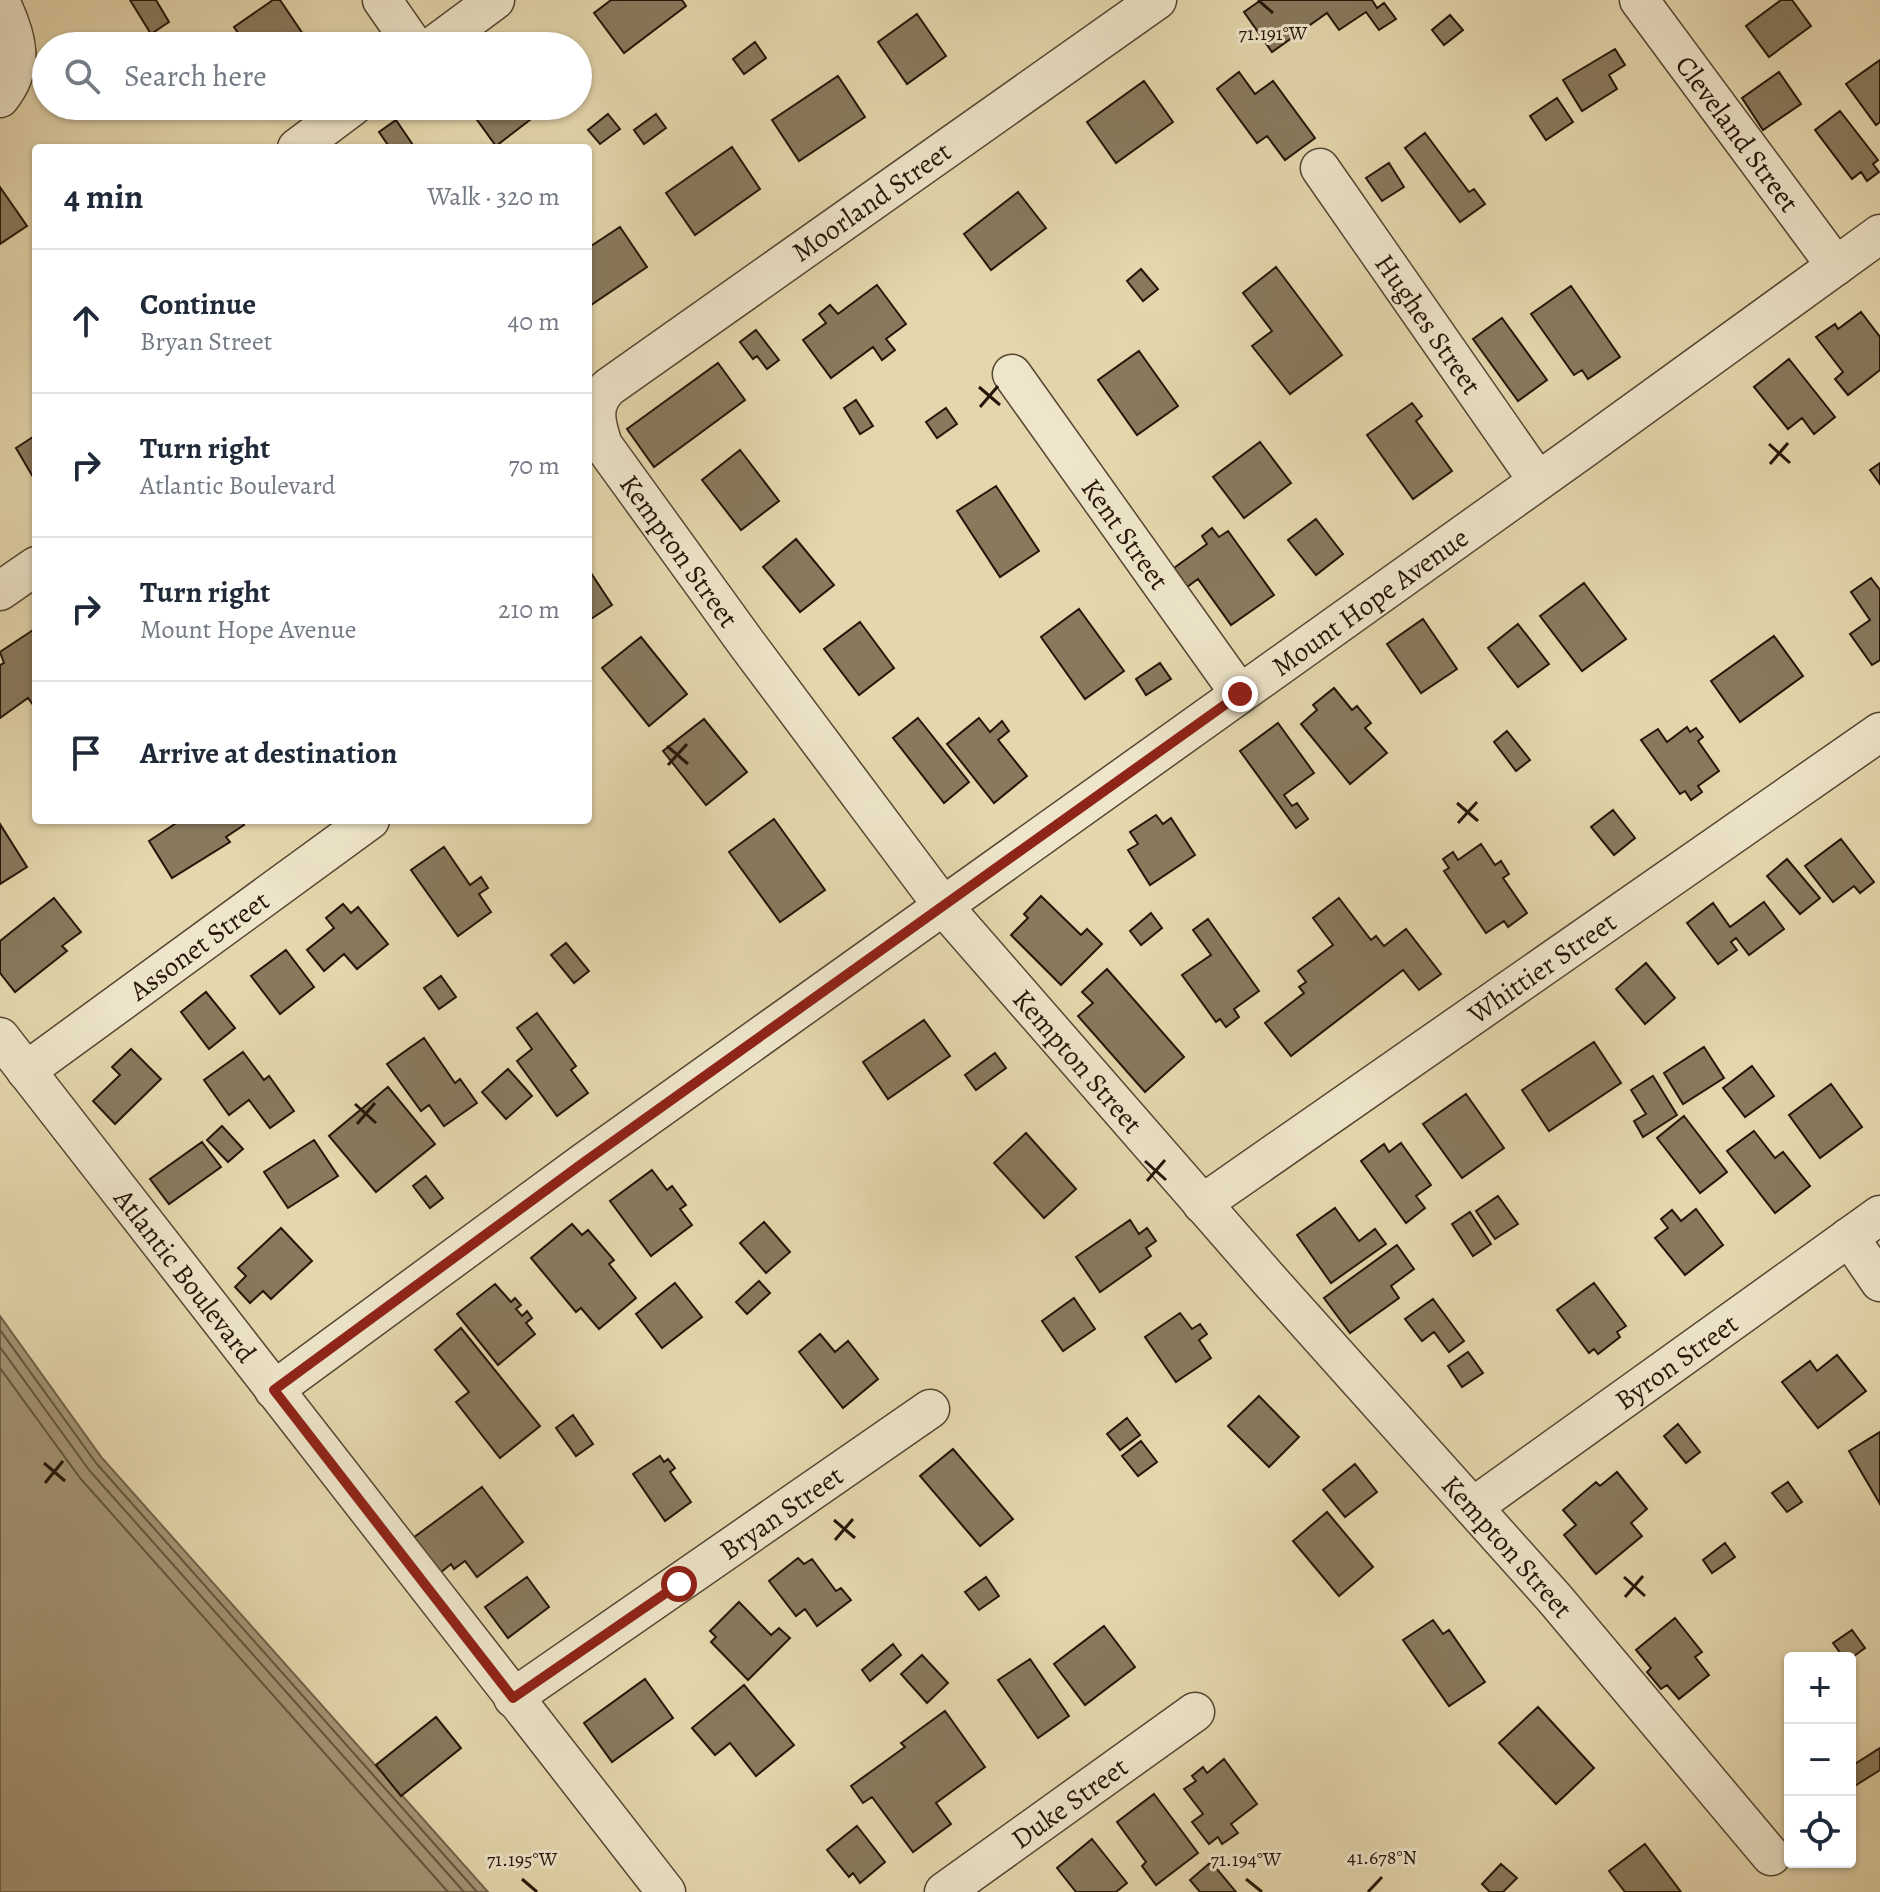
<!DOCTYPE html>
<html lang="en">
<head>
<meta charset="utf-8">
<style>
	body { margin:0; font-family:Alegreya,serif; background:#f6f6f7; color:#1f2937 }
	.controls { position:absolute; right:24px; bottom:24px; display:grid; overflow:hidden; border-radius:8px; box-shadow:0 2px 6px #0004 }
	.controls button { width:72px; height:72px; display:grid; place-items:center; padding:0; border:0; border-bottom:2px solid #e0e1e3; background:#fff; color:#1f2937; font:40px sans-serif }
	.stop { position:absolute; width:24px; height:24px; margin:-18px; border:6px solid #8f2418; border-radius:50%; background:#fff }
	.stop.end { background:#8f2418; border-color:#fff; box-shadow:0 2px 8px #0008 }
	.list { margin:0; padding:0; list-style:none }
	h2 { display:flex; justify-content:space-between; align-items:center; height:104px; margin:0; padding:0 32px; font-size:34px }
	h2 small { font-size:26px; font-weight:400; color:#747a83 }
	.list li { display:grid; grid-template-columns:52px 1fr auto; gap:24px; align-items:center; box-sizing:border-box; height:144px; padding:0 32px; border-top:2px solid #e0e1e3 }
	.list b { display:block; font-size:30px; white-space:nowrap }
	.list p { margin:0; font-size:26px; white-space:nowrap; color:#747a83 }
	.list em { font-size:26px; font-style:normal; color:#747a83 }
	.icon { flex:none; width:44px; height:44px; fill:none; stroke:currentColor; stroke-width:2; stroke-linecap:round; stroke-linejoin:round }
	.map { position:relative; flex:none; width:1880px; height:1892px; overflow:hidden }
	.search { position:absolute; background:#fff; box-shadow:0 2px 6px #0004; left:32px; top:32px; width:560px; height:88px; display:flex; align-items:center; gap:20px; box-sizing:border-box; padding:0 28px; border-radius:44px; color:#747a83; font-size:30px }
	.panel { position:absolute; background:#fff; box-shadow:0 2px 6px #0004; left:32px; top:144px; width:560px; height:680px; border-radius:8px }
	.map>svg:first-child { display:block }
</style>
</head>
<body>
<div class="map">
<svg width="1880" height="1892" viewBox="0 0 1880 1892">
	<rect width="100%" height="100%" fill="#e5d7ad"/>
	<filter id="stains"><feTurbulence type="fractalNoise" baseFrequency=".0025" numOctaves="4"/><feColorMatrix values="0 0 0 0 .2 0 0 0 0 .09 0 0 0 0 .02 0 0 0 .5 -.17"/></filter>
	<radialGradient id="worn" r=".72"><stop offset=".6" stop-color="#630" stop-opacity="0"/><stop offset="1" stop-color="#630" stop-opacity=".3"/></radialGradient>
	<path fill="#a49575" stroke="#71624a" stroke-width="2" d="M0,1316L102,1458L488,1892H0Z"/>
	<g fill="none" stroke-linecap="round" stroke-linejoin="round">
		<path stroke="#64563f" stroke-width="2" d="M0,1330L96,1463L477,1892
			M0,1347L89,1470L464,1892
			M0,1368L80,1478L448,1892"/>
	</g>
	<path fill="#897a5e" stroke="#251609" stroke-width="2" d="M130,0H156L169,22L151,34Z
		M273,0H280L309,43L304,46H247L234,27Z
		M611,0H682L686,6L624,53L594,13Z
		M1261,0H1372L1377,8L1384,3L1396,19L1379,30L1366,12L1339,30L1327,13L1272,52L1244,12Z
		M1781,0H1792L1811,26L1769,57L1746,26Z
		M917,14L946,56L907,84L878,42Z
		M1450,15L1463,30L1444,45L1432,30Z
		M755,42L766,58L744,74L733,59Z
		M1615,49L1625,65L1609,75L1617,89L1582,111L1563,80Z
		M1880,60V122L1876,125L1846,84Z
		M1239,72L1255,94L1273,81L1315,138L1285,160L1267,136L1257,143L1217,89Z
		M1779,72L1801,104L1763,130L1742,98Z
		M838,76L865,117L799,161L772,120Z
		M1144,81L1173,122L1116,163L1087,122Z
		M1557,98L1573,122L1546,140L1530,116Z
		M467,106H548L496,146Z
		M1840,111L1878,160L1873,164L1879,172L1867,181L1861,172L1852,179L1815,130Z
		M608,114L620,129L600,144L588,130Z
		M656,114L666,128L644,144L634,130Z
		M396,120L415,148H390L379,132Z
		M1425,133L1469,192L1474,189L1485,204L1460,222L1405,148Z
		M732,147L760,189L695,235L666,193Z
		M1389,163L1404,187L1382,201L1366,178Z
		M0,187L27,226L0,244Z
		M1018,192L1046,228L991,270L964,234Z
		M620,227L647,267L588,307V248Z
		M1276,267L1342,355L1290,394L1252,346L1272,331L1243,293Z
		M1141,269L1158,289L1143,301L1127,281Z
		M877,285L906,324L886,339L895,350L882,360L873,347L831,378L803,340L826,323L819,314L830,305L838,314Z
		M1571,286L1620,357L1588,379L1582,370L1574,375L1531,314Z
		M1861,312L1880,337V370L1848,395L1835,379L1843,372L1816,337L1835,324L1838,329Z
		M1502,318L1547,380L1518,401L1473,339Z
		M756,330L779,360L767,369L757,356L753,359L740,342Z
		M1139,351L1178,406L1137,435L1098,380Z
		M1789,359L1835,417L1814,434L1802,418L1788,429L1754,387Z
		M718,363L745,400L654,467L627,429Z
		M856,400L873,426L860,434L844,408Z
		M1412,403L1422,416L1416,421L1452,471L1413,499L1367,435Z
		M946,408L957,424L937,438L926,422Z
		M36,435V482L16,448Z
		M1260,442L1291,483L1244,518L1213,477Z
		M740,450L779,501L741,530L702,480Z
		M1880,463V484L1870,470Z
		M996,486L1039,551L1000,577L957,511Z
		M1316,519L1343,554L1316,575L1288,540Z
		M1212,528L1219,537L1228,531L1274,595L1231,625L1198,579L1187,587L1174,568L1207,544L1202,536Z
		M796,539L834,585L800,612L763,567Z
		M589,570L612,605L588,621V571Z
		M1871,578L1880,590V660L1872,665L1850,634L1870,620L1851,592Z
		M1584,583L1626,639L1582,671L1540,616Z
		M1079,609L1124,671L1085,699L1041,637Z
		M1423,619L1457,669L1421,693L1387,644Z
		M860,622L894,668L859,695L824,649Z
		M1518,624L1549,664L1518,687L1488,648Z
		M36,628V709L28,698L0,718V665L4,663L0,652Z
		M1774,636L1803,676L1740,722L1711,681Z
		M641,637L687,694L649,726L602,668Z
		M1160,663L1171,679L1146,695L1136,679Z
		M1334,688L1352,710L1357,706L1371,723L1365,728L1387,753L1350,784L1301,724L1317,710L1313,705Z
		M918,718L969,782L944,803L893,738Z
		M979,718L990,732L1002,721L1009,731L998,740L1027,776L994,803L947,744Z
		M704,719L747,772L706,805L663,751Z
		M1278,723L1314,773L1284,795L1292,806L1297,803L1308,819L1296,828L1240,751Z
		M1687,727L1690,732L1696,728L1703,737L1698,741L1719,771L1698,786L1702,792L1691,800L1685,791L1680,794L1641,740L1658,729L1667,742Z
		M1507,731L1530,760L1516,771L1494,742Z
		M1613,810L1635,838L1614,855L1591,827Z
		M1156,815L1163,824L1171,818L1195,855L1150,885L1128,850L1138,844L1130,832Z
		M774,819L825,890L780,922L729,852Z
		M181,820H241L244,825L226,837L230,842L172,878L149,841Z
		M0,824L27,867L0,884Z
		M1841,839L1874,882L1860,893L1854,886L1833,902L1805,866Z
		M1481,844L1495,865L1501,861L1509,874L1503,878L1527,913L1508,927L1504,921L1486,933L1444,871L1449,868L1443,859L1453,852L1458,860Z
		M444,847L470,885L481,877L488,888L479,894L491,912L458,936L411,870Z
		M1787,859L1820,898L1800,914L1767,876Z
		M1041,896L1081,935L1087,929L1102,944L1061,985L1011,935L1028,918L1024,914Z
		M54,898L81,932L62,946L67,951L15,992L0,973V941Z
		M1339,898L1371,940L1376,936L1384,946L1406,929L1441,974L1419,990L1403,970L1291,1056L1265,1023L1304,993L1299,987L1306,982L1298,971L1333,945L1313,918Z
		M1764,902L1784,929L1749,955L1736,938L1731,942L1737,950L1718,964L1687,923L1713,903L1730,927Z
		M343,904L351,913L358,907L388,944L357,969L344,954L324,971L307,950L334,928L326,918Z
		M1151,913L1162,928L1141,945L1130,931Z
		M1208,919L1259,991L1234,1009L1239,1017L1226,1027L1220,1019L1216,1022L1182,975L1211,955L1193,930Z
		M566,943L589,971L574,983L551,955Z
		M286,950L314,987L280,1014L251,976Z
		M1646,963L1675,998L1645,1024L1616,989Z
		M1107,969L1184,1057L1145,1092L1078,1016L1093,1003L1082,992Z
		M441,976L456,997L439,1009L424,988Z
		M206,992L235,1028L209,1049L181,1012Z
		M537,1013L576,1066L571,1070L588,1093L557,1116L517,1061L532,1049L517,1028Z
		M924,1020L950,1056L888,1099L863,1062Z
		M424,1038L455,1083L460,1079L477,1103L444,1126L429,1105L421,1111L387,1064Z
		M1594,1042L1621,1083L1549,1131L1522,1090Z
		M1704,1047L1724,1078L1683,1104L1664,1073Z
		M131,1049L161,1079L115,1124L93,1101L120,1075L112,1067Z
		M243,1052L264,1080L269,1076L294,1111L270,1128L249,1100L229,1115L204,1080Z
		M995,1053L1006,1068L976,1090L965,1075Z
		M1752,1066L1774,1096L1745,1117L1723,1088Z
		M508,1069L532,1096L506,1119L482,1092Z
		M1653,1076L1677,1115L1643,1137L1634,1121L1646,1114L1631,1090Z
		M1831,1084L1862,1127L1820,1158L1789,1115Z
		M388,1087L435,1144L376,1192L329,1136Z
		M1466,1094L1504,1148L1462,1178L1423,1124Z
		M1684,1116L1727,1172L1700,1193L1657,1138Z
		M222,1126L243,1149L228,1162L207,1140Z
		M1754,1131L1775,1158L1783,1152L1810,1186L1775,1213L1727,1151Z
		M1026,1133L1076,1189L1044,1218L994,1163Z
		M314,1140L338,1176L288,1208L264,1172Z
		M202,1142L221,1167L169,1204L150,1179Z
		M1401,1143L1431,1185L1416,1196L1425,1208L1406,1223L1361,1161L1384,1144L1389,1152Z
		M652,1170L667,1190L672,1186L686,1205L680,1209L692,1225L651,1256L610,1201Z
		M426,1176L443,1198L430,1208L413,1186Z
		M1498,1196L1518,1224L1495,1239L1476,1211Z
		M1335,1208L1359,1241L1375,1229L1386,1244L1331,1283L1297,1235Z
		M1696,1209L1723,1245L1685,1275L1655,1238L1668,1228L1661,1219L1672,1210L1681,1221Z
		M1470,1212L1491,1244L1473,1256L1452,1224Z
		M1130,1220L1139,1234L1147,1228L1156,1241L1146,1248L1151,1256L1100,1292L1076,1257Z
		M764,1222L790,1252L766,1273L740,1243Z
		M572,1224L582,1235L588,1230L614,1260L609,1264L636,1298L599,1329L581,1308L576,1312L531,1258Z
		M281,1228L312,1261L271,1299L263,1291L250,1303L235,1287L246,1276L238,1268Z
		M1397,1245L1414,1269L1391,1286L1399,1298L1350,1333L1324,1298Z
		M759,1281L770,1293L747,1314L736,1302Z
		M675,1283L702,1317L662,1348L636,1314Z
		M1594,1283L1626,1326L1617,1332L1620,1337L1598,1354L1594,1349L1589,1353L1557,1310Z
		M495,1284L511,1302L515,1298L521,1305L516,1309L522,1316L527,1311L532,1318L526,1323L535,1334L498,1365L457,1314Z
		M1074,1298L1095,1329L1063,1351L1042,1321Z
		M1433,1299L1464,1341L1449,1352L1434,1332L1422,1341L1405,1319Z
		M1180,1313L1192,1329L1200,1324L1207,1334L1199,1340L1211,1358L1176,1382L1145,1337Z
		M461,1328L540,1426L500,1458L456,1402L469,1392L435,1350Z
		M820,1334L835,1352L848,1341L878,1379L843,1408L799,1352Z
		M1468,1352L1483,1373L1462,1387L1448,1366Z
		M1837,1355L1866,1391L1818,1428L1782,1382L1810,1361L1817,1371Z
		M1259,1396L1299,1437L1269,1467L1228,1426Z
		M573,1415L593,1444L576,1456L556,1428Z
		M1127,1418L1140,1435L1120,1450L1107,1434Z
		M1678,1424L1700,1452L1686,1463L1664,1436Z
		M1880,1432V1504L1849,1451Z
		M1141,1441L1157,1462L1138,1476L1122,1456Z
		M953,1449L1013,1519L980,1546L920,1476Z
		M660,1456L664,1462L668,1459L675,1468L670,1472L691,1502L665,1521L633,1474Z
		M1355,1464L1377,1492L1345,1517L1323,1490Z
		M1617,1472L1647,1509L1631,1523L1642,1536L1596,1574L1564,1535L1576,1525L1563,1510L1596,1482L1600,1486Z
		M1788,1482L1802,1502L1787,1512L1772,1493Z
		M482,1487L523,1542L477,1577L465,1561L454,1569L451,1564L440,1573L413,1538Z
		M1327,1512L1373,1567L1339,1596L1293,1541Z
		M1725,1543L1735,1557L1712,1573L1703,1560Z
		M798,1558L804,1564L812,1559L836,1591L841,1588L851,1600L817,1626L805,1609L796,1616L769,1581Z
		M527,1577L549,1607L508,1638L485,1607Z
		M986,1577L999,1596L979,1610L965,1592Z
		M739,1602L771,1635L779,1628L790,1638L748,1680L711,1642L716,1637L710,1631Z
		M1675,1618L1702,1652L1695,1657L1709,1675L1679,1699L1667,1685L1661,1689L1647,1672L1651,1668L1636,1650Z
		M1433,1620L1443,1634L1449,1630L1485,1682L1449,1706L1403,1640Z
		M1104,1626L1135,1667L1085,1705L1054,1664Z
		M1852,1630L1865,1648L1850,1659L1844,1658L1833,1643Z
		M893,1644L901,1655L870,1681L862,1670Z
		M922,1655L948,1683L927,1703L901,1674Z
		M1030,1659L1069,1716L1038,1738L998,1680Z
		M645,1679L673,1718L612,1762L584,1723Z
		M744,1685L794,1745L756,1776L730,1743L715,1755L692,1728Z
		M1538,1707L1594,1768L1556,1804L1499,1743Z
		M945,1711L985,1767L936,1803L951,1824L913,1852L872,1797L863,1803L851,1786L905,1747L901,1743Z
		M436,1717L461,1748L401,1796L376,1765Z
		M1880,1748V1770L1850,1789V1767Z
		M1224,1759L1257,1804L1231,1824L1238,1833L1222,1844L1218,1837L1209,1844L1192,1822L1203,1814L1184,1789L1196,1781L1192,1776L1203,1767L1207,1773Z
		M1154,1794L1198,1853L1156,1885L1142,1866L1146,1862L1117,1822Z
		M857,1826L885,1862L860,1883L853,1873L849,1877L827,1850Z
		M1092,1839L1127,1883L1116,1892H1076L1057,1868Z
		M1645,1844L1681,1892H1625L1609,1871Z
		M1211,1862L1236,1892H1200L1190,1880Z
		M1501,1864L1517,1878L1503,1892H1490L1482,1884Z"/>
	<g fill="none" stroke-linecap="round" stroke-linejoin="round">
		<defs>
			<g id="street">
				<path d="M382,0L414,46"/>
				<path id="s1" d="M1157,0L609,387C590,404 596,424 603,445L747,644L943,906L1271,1282L1555,1599L1771,1856"/>
				<path id="s2" d="M1639,0L1836,266"/>
				<path d="M0,1C17,36 26,66 0,98"/>
				<path d="M433,46L495,0"/>
				<path d="M297,148L353,106"/>
				<path id="s3" d="M1320,168L1538,481"/>
				<path id="s4" d="M1012,374L1240,694"/>
				<path d="M0,591L36,566"/>
				<path id="s5" d="M0,1037L666,1892"/>
				<path id="s6" d="M26,1071L370,820"/>
				<path id="s7" d="M1202,1204L1880,732"/>
				<path d="M1849,1237L1880,1282"/>
				<path id="s8" d="M274,1390L583,1163L1579,452L1880,234"/>
				<path id="s9" d="M1473,1507L1880,1215"/>
				<path id="s10" d="M513,1698L930,1409"/>
				<path id="s11" d="M944,1892L1195,1712"/>
			</g>
		</defs>
		<use href="#street" stroke="#554632" stroke-width="41"/>
		<use href="#street" stroke="#eee5ca" stroke-width="38"/>
	</g>
	<g fill="none" stroke-linecap="round" stroke-linejoin="round">
		<path stroke="#8f2418" stroke-width="10" d="M679,1584L513,1698L274,1390L583,1163L1240,694"/>
	</g>
	<path fill="none" stroke="#251609" stroke-width="3" d="M1258,0L1273,13M979,387L1000,405M980,407L998,386M1769,444L1790,463M1770,464L1788,443M667,746L688,764M668,765L687,744M1457,803L1478,821M1458,823L1477,802M355,1104L376,1123M357,1124L375,1103M1145,1161L1166,1180M1147,1181L1165,1160M44,1463L65,1481M45,1483L63,1461M834,1520L855,1538M835,1540L853,1519M1624,1577L1645,1596M1625,1597L1643,1576M522,1879L537,1892M1246,1879L1262,1892M1368,1892L1382,1877"/>
	<g text-anchor="middle" stroke-width="6" stroke-linejoin="round" paint-order="stroke">
		<g font-size="28" fill="#251609" stroke="#eee5ca">
			<text dy="10" stroke="none"><textPath href="#s2" startOffset="166">Cleveland Street</textPath></text>
			<text transform="translate(871 201) rotate(-35)" y="10">Moorland Street</text>
			<text dy="10" stroke="none"><textPath href="#s3" startOffset="190">Hughes Street</textPath></text>
			<text dy="10" stroke="none"><textPath href="#s4" startOffset="196">Kent Street</textPath></text>
			<text dy="10" stroke="none"><textPath href="#s1" startOffset="864">Kempton Street</textPath></text>
			<text dy="10" stroke="none"><textPath href="#s8" startOffset="1350">Mount Hope Avenue</textPath></text>
			<text dy="10" stroke="none"><textPath href="#s6" startOffset="214">Assonet Street</textPath></text>
			<text dy="10" stroke="none"><textPath href="#s7" startOffset="414">Whittier Street</textPath></text>
			<text dy="10" stroke="none"><textPath href="#s1" startOffset="1512">Kempton Street</textPath></text>
			<text dy="10" stroke="none"><textPath href="#s5" startOffset="302">Atlantic Boulevard</textPath></text>
			<text dy="10" stroke="none"><textPath href="#s9" startOffset="250">Byron Street</textPath></text>
			<text dy="10" stroke="none"><textPath href="#s10" startOffset="326">Bryan Street</textPath></text>
			<text dy="10" stroke="none"><textPath href="#s1" startOffset="2160">Kempton Street</textPath></text>
			<text dy="10" stroke="none"><textPath href="#s11" startOffset="154">Duke Street</textPath></text>
		</g>
	</g>
	<g font-size="20" text-anchor="middle" fill="#251609" stroke="#eee5ca" stroke-width="6" stroke-linejoin="round" paint-order="stroke">
		<text x="1273" y="40">71.191°W</text>
		<text x="1382" y="1864">41.678°N</text>
		<text x="522" y="1866">71.195°W</text>
		<text x="1246" y="1866">71.194°W</text>
	</g>
	<rect width="100%" height="100%" filter="url(#stains)"/>
	<rect width="100%" height="100%" fill="url(#worn)"/>
</svg>
<div class="controls">
<button>+</button>
<button>−</button>
<button><svg class="icon" aria-label="locate" viewBox="0 0 24 24"><circle cx="12" cy="12" r="6"/><path d="M12 2v4M12 18v4M2 12h4M18 12h4"/></svg></button>
</div>
<div class="stop" style="left:679px;top:1584px"></div>
<div class="stop end" style="left:1240px;top:694px"></div>
<div class="search"><svg class="icon" aria-label="search" viewBox="0 0 24 24"><circle cx="10" cy="10" r="6"/><path d="M15 15l6 6"/></svg>Search here</div>
<section class="panel">
<h2>4 min<small>Walk · 320 m</small></h2>
<ul class="list">
<li><svg class="icon" aria-label="ahead" viewBox="0 0 24 24"><path d="M12 20V5M6 11l6-6 6 6"/></svg><div><b>Continue</b><p>Bryan Street</p></div><em>40 m</em></li>
<li><svg class="icon" aria-label="right" viewBox="0 0 24 24"><path d="M7 20v-9h11M14 6l5 5-5 5"/></svg><div><b>Turn right</b><p>Atlantic Boulevard</p></div><em>70 m</em></li>
<li><svg class="icon" aria-label="right" viewBox="0 0 24 24"><path d="M7 20v-9h11M14 6l5 5-5 5"/></svg><div><b>Turn right</b><p>Mount Hope Avenue</p></div><em>210 m</em></li>
<li><svg class="icon" aria-label="arrive" viewBox="0 0 24 24"><path d="M6 21V4h12l-3 4 3 4H6"/></svg><div><b>Arrive at destination</b></div></li>
</ul>
</section>
</div>
</body>
</html>
